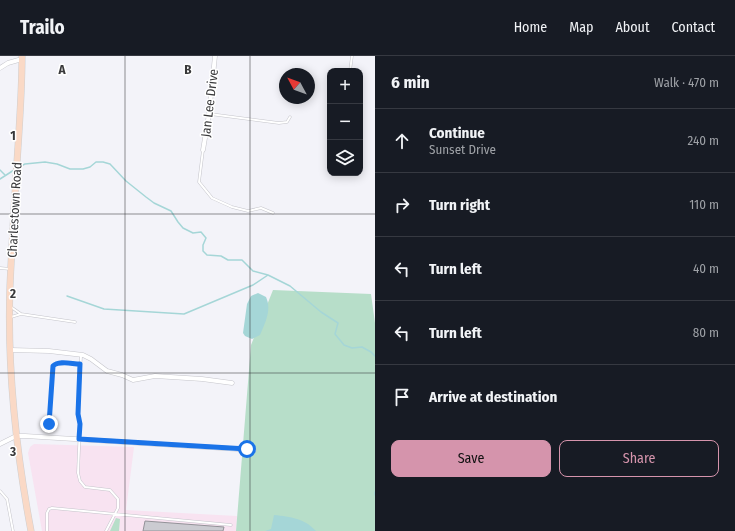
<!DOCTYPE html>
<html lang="en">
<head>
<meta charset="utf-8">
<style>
	body { margin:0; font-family:"Fira Sans Condensed",sans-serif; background:#20242c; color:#f1f3f6 }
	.controls { position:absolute; right:12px; top:12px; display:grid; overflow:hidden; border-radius:8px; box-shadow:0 2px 10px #0003 }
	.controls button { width:36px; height:36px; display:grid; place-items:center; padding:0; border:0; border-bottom:1px solid #363941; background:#171b24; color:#f1f3f6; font:20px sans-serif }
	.compass { position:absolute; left:279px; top:12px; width:36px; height:36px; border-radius:50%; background:#171b24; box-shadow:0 2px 10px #0003; rotate:311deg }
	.stop { position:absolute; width:12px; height:12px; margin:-9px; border:3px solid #1a73e8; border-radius:50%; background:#fff }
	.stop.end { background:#1a73e8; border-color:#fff; box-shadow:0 1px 4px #0008 }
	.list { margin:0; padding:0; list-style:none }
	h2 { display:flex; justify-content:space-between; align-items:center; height:52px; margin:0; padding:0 16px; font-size:17px }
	h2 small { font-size:13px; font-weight:400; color:#9ea1a6 }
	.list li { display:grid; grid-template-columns:26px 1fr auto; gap:12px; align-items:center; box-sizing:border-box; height:64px; padding:0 16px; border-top:1px solid #363941 }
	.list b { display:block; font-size:15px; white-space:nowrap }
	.list p { margin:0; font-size:13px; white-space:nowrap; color:#9ea1a6 }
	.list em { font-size:13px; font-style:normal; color:#9ea1a6 }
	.actions { display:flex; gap:8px; padding:12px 16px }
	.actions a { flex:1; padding:9px 0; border:1px solid #d594ac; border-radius:8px; text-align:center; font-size:14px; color:#d594ac }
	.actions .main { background:#d594ac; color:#111 }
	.icon { flex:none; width:22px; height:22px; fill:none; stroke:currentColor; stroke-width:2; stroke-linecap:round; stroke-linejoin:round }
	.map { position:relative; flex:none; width:375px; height:475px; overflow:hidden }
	header { display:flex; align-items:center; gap:24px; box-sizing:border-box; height:56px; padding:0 20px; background:#171b24; border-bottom:1px solid #363941 }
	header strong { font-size:19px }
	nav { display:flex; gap:22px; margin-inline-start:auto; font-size:14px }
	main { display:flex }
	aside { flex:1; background:#171b24 }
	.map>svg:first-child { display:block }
</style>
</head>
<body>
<header>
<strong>Trailo</strong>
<nav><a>Home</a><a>Map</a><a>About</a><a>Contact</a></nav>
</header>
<main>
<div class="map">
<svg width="375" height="475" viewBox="0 0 375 475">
	<rect width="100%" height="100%" fill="#f3f3f9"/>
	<path fill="#f8e3f1" d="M34,388L134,391L126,454L237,460L236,475H42L28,397L30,391Z"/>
	<path fill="#b7dec9" d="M273,234L371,238L375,267V475H236L251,289Z
		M116,462L120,463L119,475H110Z"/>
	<path fill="#a5d6d7" d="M258,237L266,241C272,254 265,267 260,279L252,283L245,280L243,277L247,248L251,240Z
		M274,459C291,461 304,462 316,475H265L271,473Z"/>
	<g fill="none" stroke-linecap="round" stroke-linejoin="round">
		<path stroke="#a5d6d7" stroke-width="1.5" d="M19,111L25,108L45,106L57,108L70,113H83L90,111L96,106H103L110,108L126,125L146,141L154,147L171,155L178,166L183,172L193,177L201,176L206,182L203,189V195L207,199L221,200L228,204H242L253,215L268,219L290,230L321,256L338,267L335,278L344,289L352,292L362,291L371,296L375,300
			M0,114L5,119
			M0,123L14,114
			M67,240L104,253L184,258L253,229L268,219
			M375,436V439"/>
	</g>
	<path fill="#cbcbd1" stroke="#939298" d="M145,465L224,471L223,475H143Z"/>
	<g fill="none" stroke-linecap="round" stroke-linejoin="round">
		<defs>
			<path id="service" d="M350,15L352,0
				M210,58L279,67L287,66L290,61
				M203,94L199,126L212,142L232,151L248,155L261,152L273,157
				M0,212L10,213
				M11,251L21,258L11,261
				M21,258L75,266
				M81,300L78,358L80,369L78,417L80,425L85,431L110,434L118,443V452L106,475
				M49,368L53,310C58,304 72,308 80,308
				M0,435L7,443L13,475
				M47,475V457L49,453L52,452L231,469"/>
			<path id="minor" d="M0,12L8,7L22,3
				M203,94L209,58L215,0
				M11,294L49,295L83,299L91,303L107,315L122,319L133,324L155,320L202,323L232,327
				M0,388L16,380H25L254,394"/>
			<path id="primary" d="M22,0C22,30 20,61 18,91C15,137 12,184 10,230C7,312 16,395 31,475"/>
		</defs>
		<use href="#service" stroke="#c5c5cb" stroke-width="3"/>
		<use href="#minor" stroke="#c5c5cb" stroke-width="5"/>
		<use href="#primary" stroke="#cfcfd0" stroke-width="7"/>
		<use href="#service" stroke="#fff" stroke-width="2"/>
		<use href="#minor" stroke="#fff" stroke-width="4"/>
		<use href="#primary" stroke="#fad9c6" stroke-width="6"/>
	</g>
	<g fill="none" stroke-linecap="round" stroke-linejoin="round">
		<path stroke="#1a73e8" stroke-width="5" d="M49,368L53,310C59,304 72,308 80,308L78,358L80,368L79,383L247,393"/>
	</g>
	<path fill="none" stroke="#39393b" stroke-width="1" stroke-opacity="0.55" d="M125,0V475M250,0V475M0,158H375M0,317H375"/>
	<g text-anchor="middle" stroke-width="3" stroke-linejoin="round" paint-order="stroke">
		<g font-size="13" fill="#39393b" stroke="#fff">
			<text transform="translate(209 47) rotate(-83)" y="5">Jan Lee Drive</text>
			<text transform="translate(14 154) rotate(-87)" y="5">Charlestown Road</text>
		</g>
	</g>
	<g font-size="13" text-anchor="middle" font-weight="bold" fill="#39393b" stroke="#fff" stroke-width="3" stroke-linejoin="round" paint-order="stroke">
		<text x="62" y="18">A</text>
		<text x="188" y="18">B</text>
		<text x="13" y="84">1</text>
		<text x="13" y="242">2</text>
		<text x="13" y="400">3</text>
	</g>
</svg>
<div class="controls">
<button>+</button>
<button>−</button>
<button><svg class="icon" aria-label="layers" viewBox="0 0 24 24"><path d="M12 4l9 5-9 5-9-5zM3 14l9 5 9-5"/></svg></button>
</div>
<svg class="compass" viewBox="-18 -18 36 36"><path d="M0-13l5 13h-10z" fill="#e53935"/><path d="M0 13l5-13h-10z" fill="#9ea1a6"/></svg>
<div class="stop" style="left:247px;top:393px"></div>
<div class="stop end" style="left:49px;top:368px"></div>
</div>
<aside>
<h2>6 min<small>Walk · 470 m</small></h2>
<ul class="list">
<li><svg class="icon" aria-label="ahead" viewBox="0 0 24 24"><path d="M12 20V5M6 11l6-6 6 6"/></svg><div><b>Continue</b><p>Sunset Drive</p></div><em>240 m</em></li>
<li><svg class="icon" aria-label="right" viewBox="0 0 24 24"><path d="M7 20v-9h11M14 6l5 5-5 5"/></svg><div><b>Turn right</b></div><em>110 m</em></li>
<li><svg class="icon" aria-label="left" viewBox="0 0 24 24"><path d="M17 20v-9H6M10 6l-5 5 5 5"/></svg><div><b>Turn left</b></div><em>40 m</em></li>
<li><svg class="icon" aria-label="left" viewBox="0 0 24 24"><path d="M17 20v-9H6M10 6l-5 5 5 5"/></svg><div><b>Turn left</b></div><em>80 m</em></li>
<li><svg class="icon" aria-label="arrive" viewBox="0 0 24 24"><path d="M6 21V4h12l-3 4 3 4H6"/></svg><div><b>Arrive at destination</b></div></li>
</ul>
<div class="actions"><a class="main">Save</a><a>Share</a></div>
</aside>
</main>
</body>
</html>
